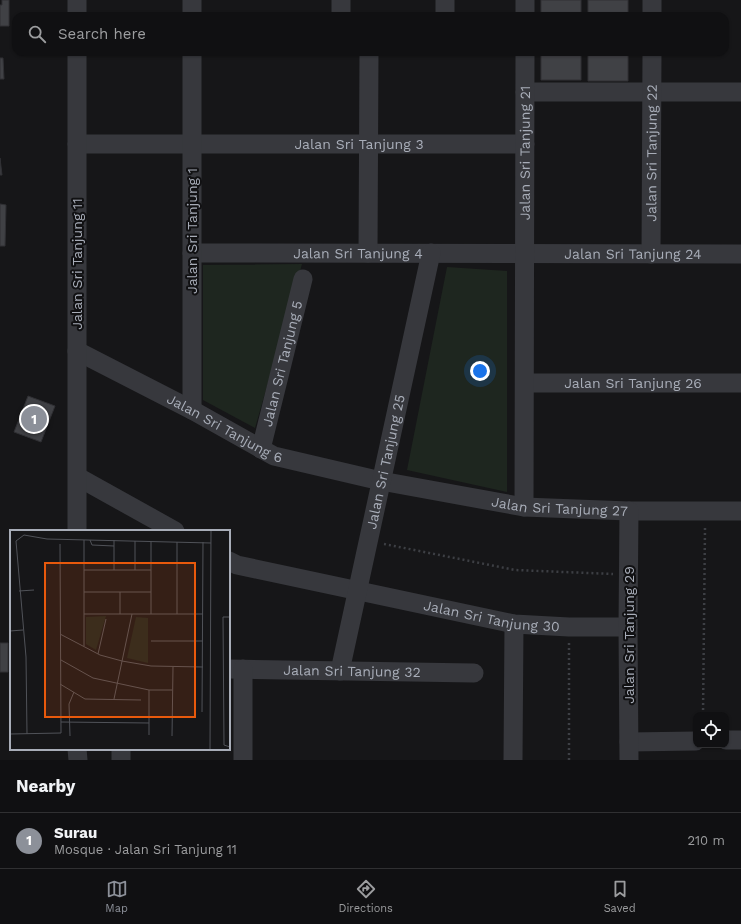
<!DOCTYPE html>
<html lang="en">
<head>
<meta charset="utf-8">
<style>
	body { margin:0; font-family:"Work Sans",sans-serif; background:#1e1e20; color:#f1f3f6 }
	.controls { position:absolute; right:12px; bottom:12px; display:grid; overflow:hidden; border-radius:8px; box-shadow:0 1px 3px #0004 }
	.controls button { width:36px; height:36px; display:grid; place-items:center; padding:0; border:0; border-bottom:1px solid #303032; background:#101012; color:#f1f3f6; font:20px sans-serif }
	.you { position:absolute; left:480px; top:371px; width:14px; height:14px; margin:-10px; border:3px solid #fff; border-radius:50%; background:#1a73e8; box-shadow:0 0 0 6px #1a73e833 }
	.badge { display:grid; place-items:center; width:26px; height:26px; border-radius:50%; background:#8c9099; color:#fff; font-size:13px; font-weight:700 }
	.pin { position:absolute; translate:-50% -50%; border:2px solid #fff; box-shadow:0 1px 4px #0006 }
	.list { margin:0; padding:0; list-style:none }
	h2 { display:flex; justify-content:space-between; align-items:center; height:52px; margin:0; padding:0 16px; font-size:17px }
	h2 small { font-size:13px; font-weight:400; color:#9c9d9f }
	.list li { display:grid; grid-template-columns:26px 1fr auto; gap:12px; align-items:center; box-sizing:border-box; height:56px; padding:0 16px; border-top:1px solid #303032 }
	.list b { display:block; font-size:15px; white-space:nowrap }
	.list p { margin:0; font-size:13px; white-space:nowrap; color:#9c9d9f }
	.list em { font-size:13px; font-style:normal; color:#9c9d9f }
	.icon { flex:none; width:22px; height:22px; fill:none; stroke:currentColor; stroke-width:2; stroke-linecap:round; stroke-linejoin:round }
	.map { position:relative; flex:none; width:741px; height:760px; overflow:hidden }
	.search { position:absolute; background:#101012; box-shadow:0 1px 3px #0004; left:12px; right:12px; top:12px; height:44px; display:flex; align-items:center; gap:10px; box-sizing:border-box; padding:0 14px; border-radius:12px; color:#9c9d9f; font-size:15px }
	.sheet { height:108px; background:#101012 }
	nav { display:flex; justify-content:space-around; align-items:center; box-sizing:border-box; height:56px; border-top:1px solid #303032; background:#101012; font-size:11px; color:#9c9d9f }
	nav a { display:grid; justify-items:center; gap:2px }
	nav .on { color:#8c9099 }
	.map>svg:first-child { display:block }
</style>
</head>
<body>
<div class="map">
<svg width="741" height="760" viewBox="0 0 741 760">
	<rect width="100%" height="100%" fill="#161618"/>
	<path fill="#1e261f" d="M302,264L255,428L203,400V265Z
		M447,267L507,271V492L407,470Z"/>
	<path fill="#404145" stroke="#303034" d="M2,0H9V26H0V5H2Z
		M541,0H581V16H541Z
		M588,0H628V16H588Z
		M541,52H581V80H541Z
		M588,52H628V81H588Z
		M0,58H3L4,79H0Z
		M0,158L2,175H0Z
		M0,204L6,205L5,246H0Z
		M28,396L55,406L41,442L14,432Z
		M0,643H8V672H0Z"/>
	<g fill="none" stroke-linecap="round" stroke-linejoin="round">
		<path stroke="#3d3f44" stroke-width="2.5" stroke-dasharray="2 3" stroke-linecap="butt" d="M384,544L515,570L613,574
			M703,715L705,528
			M569,760V642"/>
		<g stroke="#37383d" stroke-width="19">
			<path d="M77,0V16"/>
			<path d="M192,16V0"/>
			<path d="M341,16V0"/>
			<path d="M445,16V0"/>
			<path d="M525,16V0"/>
			<path d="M652,16V0"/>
			<path d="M525,92H741"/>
			<path id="s1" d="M77,144H525"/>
			<path id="s2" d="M192,253L741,254"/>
			<path d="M368,253L369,52"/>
			<path id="s3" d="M651,254L652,52"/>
			<path id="s4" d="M77,351L192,410L274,456L381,481L524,507L629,511H741"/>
			<path id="s5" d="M525,383H741"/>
			<path d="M192,410V52"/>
			<path id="s6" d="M261,449L303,279"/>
			<path d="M78,477L175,531"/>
			<path id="s7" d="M524,507L525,52"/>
			<path d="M77,531V52"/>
			<path id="s8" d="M229,561L237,565L514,624L569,627H628"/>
			<path id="s9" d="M229,669L474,673"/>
			<path d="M243,669V760"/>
			<path id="s10" d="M340,671L431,253"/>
			<path d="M726,740H741"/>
			<path d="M629,742L696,741"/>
			<path d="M77,749L78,760"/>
			<path d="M121,749V760"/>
			<path d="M513,760L514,624"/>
			<path d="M629,760L628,627L629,511"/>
		</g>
	</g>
	<g text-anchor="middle" stroke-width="4" stroke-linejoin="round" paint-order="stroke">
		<g font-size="14" fill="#a8adb8" stroke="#111113">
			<text dy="5" stroke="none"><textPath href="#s1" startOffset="282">Jalan Sri Tanjung 3</textPath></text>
			<text dy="5" stroke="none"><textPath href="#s7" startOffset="354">Jalan Sri Tanjung 21</textPath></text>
			<text dy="5" stroke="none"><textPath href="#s3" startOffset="101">Jalan Sri Tanjung 22</textPath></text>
			<text transform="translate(192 231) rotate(-90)" y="5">Jalan Sri Tanjung 1</text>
			<text dy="5" stroke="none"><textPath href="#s2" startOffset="166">Jalan Sri Tanjung 4</textPath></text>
			<text dy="5" stroke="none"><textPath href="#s2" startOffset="441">Jalan Sri Tanjung 24</textPath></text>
			<text transform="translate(77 264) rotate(-90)" y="5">Jalan Sri Tanjung 11</text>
			<text dy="5" stroke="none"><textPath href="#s6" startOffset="88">Jalan Sri Tanjung 5</textPath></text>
			<text dy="5" stroke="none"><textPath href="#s5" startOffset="108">Jalan Sri Tanjung 26</textPath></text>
			<text dy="5" stroke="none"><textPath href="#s4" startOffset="167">Jalan Sri Tanjung 6</textPath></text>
			<text dy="5" stroke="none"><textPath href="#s10" startOffset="214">Jalan Sri Tanjung 25</textPath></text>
			<text dy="5" stroke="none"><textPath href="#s4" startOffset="514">Jalan Sri Tanjung 27</textPath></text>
			<text dy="5" stroke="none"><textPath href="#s8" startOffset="269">Jalan Sri Tanjung 30</textPath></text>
			<text transform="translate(629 635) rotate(-90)" y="5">Jalan Sri Tanjung 29</text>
			<text dy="5" stroke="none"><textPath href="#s9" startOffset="123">Jalan Sri Tanjung 32</textPath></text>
		</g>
	</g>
	<g transform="translate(10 530)">
		<rect width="220" height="220" fill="#161618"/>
		<path d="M96,86L86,120L76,114V87ZM126,87L138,88V133L117,128Z" fill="#1e261f"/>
		<path fill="none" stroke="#505258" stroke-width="1" d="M80,10L82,15L104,16M6,11L14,5L37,9L201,13M6,11L16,127L17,204M74,40H141M104,40V10M125,40V11M9,61L24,60M74,62H141M110,62V84M74,84H193M141,84V11M167,84V12M220,87H213L214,215L220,217M0,101L13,100M50,104L90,125L112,131L141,136L193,137M141,111H193M74,116V10M88,124L96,89M51,130L83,148L139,160H162M50,154L75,169L131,170M104,169L122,84M192,182L193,12M51,192L139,193M0,204L51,203L50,14M139,205V160M60,206L59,174L64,162M162,206L163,137M200,219L201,1"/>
		<path fill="#e8590c" fill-opacity="0.15" stroke="#e8590c" stroke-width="2" d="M35,33H185V187H35Z"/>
		<rect width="220" height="220" fill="none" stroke="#a8adb8" stroke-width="2"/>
	</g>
</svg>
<div class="controls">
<button><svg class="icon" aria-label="locate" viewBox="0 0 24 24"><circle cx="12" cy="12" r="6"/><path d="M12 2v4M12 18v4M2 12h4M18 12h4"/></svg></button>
</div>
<div class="you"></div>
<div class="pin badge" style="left:34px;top:419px">1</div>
<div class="search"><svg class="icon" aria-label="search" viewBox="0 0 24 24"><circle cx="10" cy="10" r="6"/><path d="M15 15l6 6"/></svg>Search here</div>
</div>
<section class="sheet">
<h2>Nearby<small></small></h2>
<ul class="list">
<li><span class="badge">1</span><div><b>Surau</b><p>Mosque · Jalan Sri Tanjung 11</p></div><em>210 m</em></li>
</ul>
</section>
<nav>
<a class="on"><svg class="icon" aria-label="map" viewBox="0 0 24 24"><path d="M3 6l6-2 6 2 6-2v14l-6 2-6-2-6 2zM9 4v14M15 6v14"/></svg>Map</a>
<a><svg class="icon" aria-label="directions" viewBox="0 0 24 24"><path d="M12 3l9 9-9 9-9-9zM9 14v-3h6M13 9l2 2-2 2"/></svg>Directions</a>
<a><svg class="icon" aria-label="saved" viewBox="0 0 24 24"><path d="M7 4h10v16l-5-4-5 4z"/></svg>Saved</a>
</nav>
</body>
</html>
